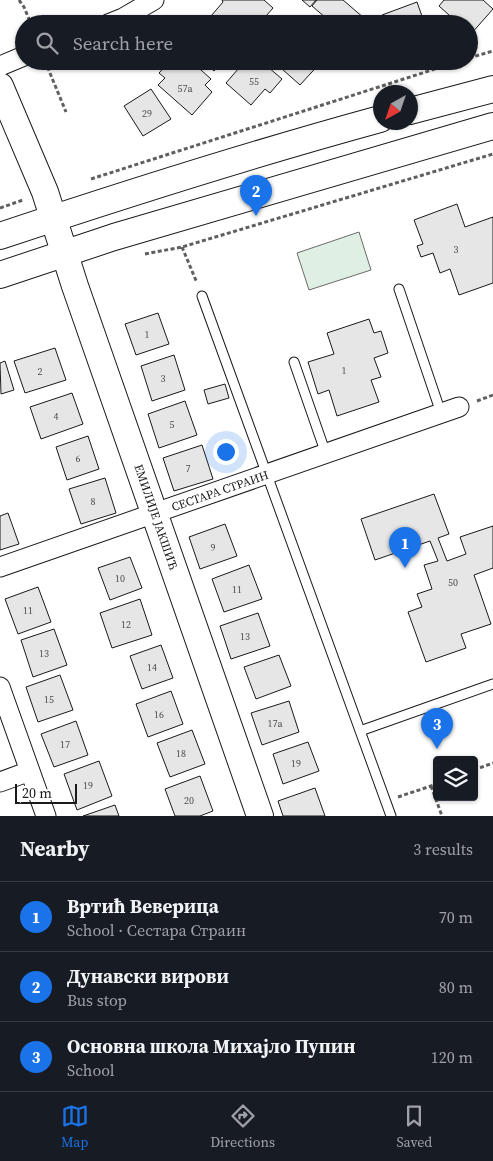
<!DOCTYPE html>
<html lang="en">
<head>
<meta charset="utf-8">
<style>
	body { margin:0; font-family:"Source Serif 4",serif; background:#20242c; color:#f1f3f6 }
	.controls { position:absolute; right:15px; bottom:15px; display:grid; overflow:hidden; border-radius:5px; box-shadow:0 1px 4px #0004 }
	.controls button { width:45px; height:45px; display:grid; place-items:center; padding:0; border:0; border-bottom:1px solid #363941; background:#171b24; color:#f1f3f6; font:25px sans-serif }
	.compass { position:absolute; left:373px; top:85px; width:45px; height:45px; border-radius:50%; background:#171b24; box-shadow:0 1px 4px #0004; rotate:220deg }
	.scale { position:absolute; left:15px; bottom:12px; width:62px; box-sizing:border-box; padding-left:5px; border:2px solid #1a1a1a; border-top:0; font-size:14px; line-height:18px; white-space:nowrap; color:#1a1a1a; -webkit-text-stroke:4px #fff; paint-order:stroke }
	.you { position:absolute; left:225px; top:451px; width:18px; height:18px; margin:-12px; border:4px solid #fff; border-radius:50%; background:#1a73e8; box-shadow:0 0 0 8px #1a73e833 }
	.badge { display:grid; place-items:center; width:32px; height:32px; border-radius:50%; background:#1a73e8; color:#fff; font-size:16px; font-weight:700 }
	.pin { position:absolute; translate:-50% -41px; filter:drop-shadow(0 1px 2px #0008) }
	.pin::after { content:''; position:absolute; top:26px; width:18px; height:15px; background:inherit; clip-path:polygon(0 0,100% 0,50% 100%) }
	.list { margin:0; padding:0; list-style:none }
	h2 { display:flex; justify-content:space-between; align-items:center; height:65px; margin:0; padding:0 20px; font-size:21px }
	h2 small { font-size:16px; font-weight:400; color:#9ea1a6 }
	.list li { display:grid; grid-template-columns:32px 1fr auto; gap:15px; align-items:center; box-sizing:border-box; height:70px; padding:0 20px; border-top:1px solid #363941 }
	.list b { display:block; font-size:19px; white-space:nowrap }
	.list p { margin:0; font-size:16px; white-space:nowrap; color:#9ea1a6 }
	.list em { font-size:16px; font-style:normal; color:#9ea1a6 }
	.icon { flex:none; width:28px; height:28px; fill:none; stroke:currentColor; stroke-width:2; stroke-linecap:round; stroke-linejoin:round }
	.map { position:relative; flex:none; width:493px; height:816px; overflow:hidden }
	.search { position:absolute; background:#171b24; box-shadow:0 1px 4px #0004; left:15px; right:15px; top:15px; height:55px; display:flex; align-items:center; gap:12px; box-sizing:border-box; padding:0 18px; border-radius:28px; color:#9ea1a6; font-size:19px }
	.sheet { height:275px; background:#171b24 }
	nav { display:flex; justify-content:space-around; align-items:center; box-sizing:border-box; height:70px; border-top:1px solid #363941; background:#171b24; font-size:14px; color:#9ea1a6 }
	nav a { display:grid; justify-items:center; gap:2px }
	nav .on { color:#1a73e8 }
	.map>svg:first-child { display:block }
</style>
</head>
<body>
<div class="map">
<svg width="493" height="816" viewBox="0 0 493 816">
	<rect width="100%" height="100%" fill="#fff"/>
	<path fill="#e0efe3" stroke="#6a6a6a" d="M359,232L371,270L309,290L297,253Z"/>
	<path fill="#e6e6e6" stroke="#1a1a1a" d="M222,0H264L273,8L259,24H220L211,16L223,2Z
		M302,0H316L310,7Z
		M317,0H343L371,24H333L312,6Z
		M444,0H483L493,9L471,34L469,24H459L439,6Z
		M417,2L424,22L436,18L438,24H385L382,15Z
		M170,61H191L211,79L205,85L212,92L192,115L158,85L165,78L159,73Z
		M203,61H223L214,71Z
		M245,61H261L282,79L270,93L265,89L251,105L226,83Z
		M273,61H322L300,85Z
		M151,89L171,119L143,136L124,106Z
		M457,204L465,227L493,217V283L459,295L450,269L440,273L433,253L421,257L417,246L423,244L414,220Z
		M158,313L169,344L136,355L125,324Z
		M369,319L374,333L381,331L388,353L374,358L381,377L371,380L379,402L337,416L329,390L318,394L308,362L334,354L327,333Z
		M55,348L66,380L25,393L14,361Z
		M174,355L185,390L152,401L141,366Z
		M5,361L14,390L1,394L0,363Z
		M225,384L229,398L208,404L204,390Z
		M72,393L83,424L41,439L30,407Z
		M185,401L197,435L159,448L148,414Z
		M88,436L99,469L67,480L56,447Z
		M202,445L213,479L174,491L163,458Z
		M105,478L116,513L81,524L69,489Z
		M434,494L449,534L438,538L447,561L466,554L460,537L493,526V568L474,575L491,624L461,634L466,648L426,662L408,612L422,607L417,594L432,589L424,565L438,561L430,541L375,560L361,519Z
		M8,513L19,544L0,550V516Z
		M225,524L237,556L200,569L189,537Z
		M130,557L142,588L110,600L98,568Z
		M249,565L262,599L224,612L212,579Z
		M38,587L51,622L18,634L5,599Z
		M140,599L152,635L112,648L100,613Z
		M258,613L270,646L231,659L220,626Z
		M54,629L67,665L33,677L21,640Z
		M161,645L173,678L142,689L130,656Z
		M279,655L291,686L256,699L244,667Z
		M60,675L73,710L38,722L26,687Z
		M171,691L183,724L148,737L136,704Z
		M289,701L299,732L262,745L251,713Z
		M76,721L88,755L54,767L41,734Z
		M192,730L205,764L170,777L157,743Z
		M308,742L319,771L283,784L273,754Z
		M99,761L112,796L77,810L64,774Z
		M200,776L213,811L200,816H175L165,789Z
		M315,788L325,816H283L278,801Z
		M115,805L119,816H83Z"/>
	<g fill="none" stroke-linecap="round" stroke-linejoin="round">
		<defs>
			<path id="lane" d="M399,289L441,413
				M202,296L391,816
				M294,362L326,454
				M360,731L493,684"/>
			<path id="street" d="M108,24L123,18L154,0
				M0,66L24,56
				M0,567L459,407
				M0,687L46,816
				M0,782L30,771"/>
			<path id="secondary" d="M0,86L45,192L75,286L260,816
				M410,111L493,89
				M0,236C126,194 252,154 380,119
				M0,275L114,237L493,126"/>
		</defs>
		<use href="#lane" stroke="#1a1a1a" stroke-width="11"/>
		<use href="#street" stroke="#1a1a1a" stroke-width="21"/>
		<use href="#secondary" stroke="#1a1a1a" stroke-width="28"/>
		<path stroke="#5f5f5f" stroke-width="3" stroke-dasharray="4 2.5" stroke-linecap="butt" d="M19,0L24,7L31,24
			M469,58L493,51
			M45,61L66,112
			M91,179L460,61
			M0,208L23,200
			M182,247L197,283
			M145,254L182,247L493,154
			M477,401L493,395
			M474,770L493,763
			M431,786L442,816
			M398,797L437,784"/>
		<use href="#lane" stroke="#fff" stroke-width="9"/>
		<use href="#street" stroke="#fff" stroke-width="19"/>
		<use href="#secondary" stroke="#fff" stroke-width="26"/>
	</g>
	<g text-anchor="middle" stroke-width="4" stroke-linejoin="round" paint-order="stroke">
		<g font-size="10" fill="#4d4d4d">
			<text x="254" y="85">55</text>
			<text x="185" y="92">57a</text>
			<text x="147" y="117">29</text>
			<text x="456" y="253">3</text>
			<text x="147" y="338">1</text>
			<text x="344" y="374">1</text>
			<text x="40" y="375">2</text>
			<text x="163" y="382">3</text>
			<text x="56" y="420">4</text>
			<text x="172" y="428">5</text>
			<text x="78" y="462">6</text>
			<text x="188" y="472">7</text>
			<text x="93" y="505">8</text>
			<text x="213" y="551">9</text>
			<text x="120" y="582">10</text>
			<text x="453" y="586">50</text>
			<text x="237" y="593">11</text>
			<text x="28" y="614">11</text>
			<text x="126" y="628">12</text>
			<text x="245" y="640">13</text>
			<text x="44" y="657">13</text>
			<text x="152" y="671">14</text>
			<text x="49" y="703">15</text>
			<text x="159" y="718">16</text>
			<text x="275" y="727">17a</text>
			<text x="65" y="748">17</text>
			<text x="181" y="757">18</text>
			<text x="296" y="767">19</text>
			<text x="88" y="789">19</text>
			<text x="189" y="804">20</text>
		</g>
		<g font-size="12" fill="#1a1a1a" stroke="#fff">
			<text transform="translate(220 491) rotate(-19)" y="4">СЕСТАРА СТРАИН</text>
			<text transform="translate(156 517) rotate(71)" y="4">ЕМИЛИЈЕ ЈАКШИЋ</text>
		</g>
	</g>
</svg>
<div class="controls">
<button><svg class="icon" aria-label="layers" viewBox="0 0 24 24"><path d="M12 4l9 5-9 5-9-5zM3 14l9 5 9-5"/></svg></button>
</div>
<svg class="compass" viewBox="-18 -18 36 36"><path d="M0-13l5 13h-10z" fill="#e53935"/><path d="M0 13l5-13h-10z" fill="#9ea1a6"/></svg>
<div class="scale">20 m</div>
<div class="you"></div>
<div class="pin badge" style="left:405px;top:568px">1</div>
<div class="pin badge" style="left:256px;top:216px">2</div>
<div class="pin badge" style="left:437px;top:749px">3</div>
<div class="search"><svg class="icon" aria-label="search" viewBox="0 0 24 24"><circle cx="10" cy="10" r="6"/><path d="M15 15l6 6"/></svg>Search here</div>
</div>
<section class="sheet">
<h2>Nearby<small>3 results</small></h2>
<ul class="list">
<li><span class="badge">1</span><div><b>Вртић Веверица</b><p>School · Сестара Страин</p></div><em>70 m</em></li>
<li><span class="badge">2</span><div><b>Дунавски вирови</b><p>Bus stop</p></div><em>80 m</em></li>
<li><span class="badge">3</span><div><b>Основна школа Михајло Пупин</b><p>School</p></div><em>120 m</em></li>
</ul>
</section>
<nav>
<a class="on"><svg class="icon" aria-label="map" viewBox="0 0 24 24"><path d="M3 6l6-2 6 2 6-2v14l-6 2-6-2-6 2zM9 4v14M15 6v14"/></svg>Map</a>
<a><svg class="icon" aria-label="directions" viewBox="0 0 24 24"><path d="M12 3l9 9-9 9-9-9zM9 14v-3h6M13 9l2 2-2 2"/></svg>Directions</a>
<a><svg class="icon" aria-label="saved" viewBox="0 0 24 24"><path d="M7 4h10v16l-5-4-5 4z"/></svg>Saved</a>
</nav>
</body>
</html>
